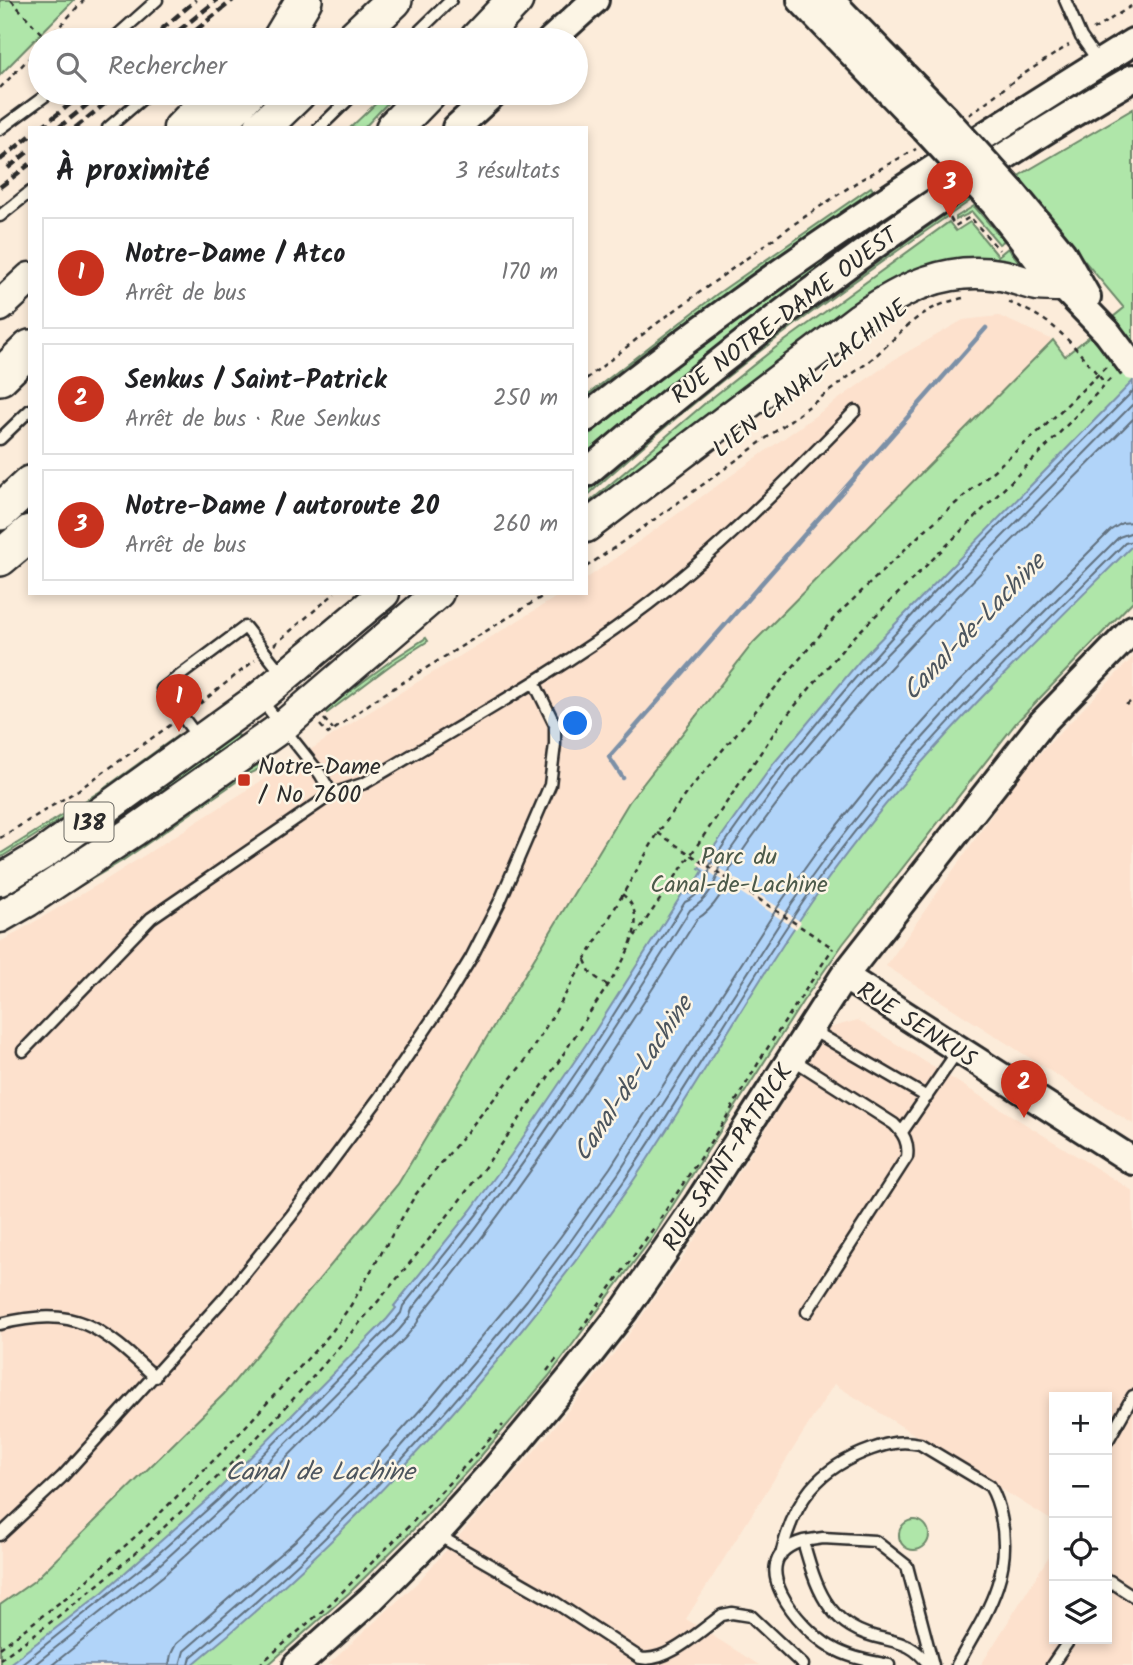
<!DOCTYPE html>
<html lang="fr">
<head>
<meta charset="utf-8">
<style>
	body { margin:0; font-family:Kalam,sans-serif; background:#f2f2f2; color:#202124 }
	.controls { position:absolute; right:21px; bottom:21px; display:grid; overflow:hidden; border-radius:0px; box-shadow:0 4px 10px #0003 }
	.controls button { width:63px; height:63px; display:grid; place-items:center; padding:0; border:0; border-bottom:2px solid #e0e0e0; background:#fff; color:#202124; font:35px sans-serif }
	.you { position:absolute; left:576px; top:724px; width:24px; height:24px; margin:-18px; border:5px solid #fff; border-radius:50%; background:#1a73e8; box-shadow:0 0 0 10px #1a73e833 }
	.badge { display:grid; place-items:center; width:46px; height:46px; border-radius:50%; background:#c8321e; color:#fff; font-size:23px; font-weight:700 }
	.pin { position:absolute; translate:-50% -58px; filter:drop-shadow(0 2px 4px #0008) }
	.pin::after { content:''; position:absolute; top:37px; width:24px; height:21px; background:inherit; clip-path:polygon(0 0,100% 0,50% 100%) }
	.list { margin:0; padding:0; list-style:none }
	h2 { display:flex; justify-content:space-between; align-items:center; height:91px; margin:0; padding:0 28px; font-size:30px }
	h2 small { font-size:23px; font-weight:400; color:#757577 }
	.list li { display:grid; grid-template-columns:46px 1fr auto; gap:21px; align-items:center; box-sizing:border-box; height:112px; margin:0 14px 14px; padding:0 14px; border:2px solid #e0e0e0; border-radius:0px }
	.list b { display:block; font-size:26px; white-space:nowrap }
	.list p { margin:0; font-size:23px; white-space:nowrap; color:#757577 }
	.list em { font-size:23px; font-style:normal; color:#757577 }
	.icon { flex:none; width:38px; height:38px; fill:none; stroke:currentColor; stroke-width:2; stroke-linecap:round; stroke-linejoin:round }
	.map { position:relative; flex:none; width:1133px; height:1665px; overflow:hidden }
	.search { position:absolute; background:#fff; box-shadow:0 4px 10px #0003; left:28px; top:28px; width:560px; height:77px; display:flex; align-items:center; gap:18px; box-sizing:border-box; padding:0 24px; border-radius:38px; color:#757577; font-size:26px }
	.panel { position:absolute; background:#fff; box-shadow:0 4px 10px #0003; left:28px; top:126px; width:560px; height:469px; border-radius:0px }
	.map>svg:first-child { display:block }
</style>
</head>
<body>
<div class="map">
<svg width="1133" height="1665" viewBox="0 0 1133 1665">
	<rect width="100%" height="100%" fill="#fcecda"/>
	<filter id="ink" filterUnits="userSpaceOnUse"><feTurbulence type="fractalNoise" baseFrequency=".0143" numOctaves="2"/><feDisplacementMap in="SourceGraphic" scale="14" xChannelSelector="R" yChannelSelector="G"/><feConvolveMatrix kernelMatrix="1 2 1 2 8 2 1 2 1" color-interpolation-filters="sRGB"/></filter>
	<g filter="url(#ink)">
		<path fill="#fde1cd" d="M999,316L1053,340L753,643L629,802L398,1184L224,1394L34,1581L0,1605V942L104,881L393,697L563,593H586V579L895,359L963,320Z
			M1133,657V1124L886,966L1022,772Z
			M858,1020L1133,1191V1665H981L1054,1548V1639H1107V1397H1054V1522L834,1384L686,1619L759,1665H328L417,1583L531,1455L589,1385L635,1326L681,1260L733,1182L829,1028Z"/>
		<path fill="#afe6a9" stroke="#6d886a" stroke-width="2" d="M0,0H74L0,75Z
			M387,93H397L364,128H350Z
			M1133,109V601L1016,723L843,944L803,1001L652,1238L549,1376L474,1464L409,1534L349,1593L268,1665H0V1605L34,1581L224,1394L398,1184L629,802L753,643L1053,340L1065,356L1124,308L1015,178Z
			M871,187L873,190L746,278L586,400V396L717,294Z
			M968,199L970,201C837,291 705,387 586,497V493C706,385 835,290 968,199Z
			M974,206L1004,241L999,244L972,212L956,220V217Z
			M949,222L956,231L970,222L998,256L1008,248L1019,262L1017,268L967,262L586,515V505L703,405L775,348Z
			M851,239L853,243L733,333L586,454V437L693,353Z
			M426,638L428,641L392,664L327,713L325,710L392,660Z
			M236,732L242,740L42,880L0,900L57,866Z
			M180,734L182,737L123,780L0,858V854L99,792Z
			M263,764V767L246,775L122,861L0,934V930C60,894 120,859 178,820C201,805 239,769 263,764Z
			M899 1535a15 15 0 1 1 30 0a15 15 0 1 1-30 0Z"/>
		<path fill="#b1d4f9" stroke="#7b90a7" stroke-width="2" d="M1133,381V545C1025,653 914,758 825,883C755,981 697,1088 629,1187C505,1365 360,1528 192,1665H8L103,1592L214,1494L387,1319L396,1308L394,1306L471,1210L511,1155L595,1031L684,891L689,894L703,871L699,868L774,763L863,657Z"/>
		<path fill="#fcecda" d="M702,857L801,922L796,929L697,864Z"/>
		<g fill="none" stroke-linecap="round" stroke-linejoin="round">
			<path stroke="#616f7d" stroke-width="2" d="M20,1665L150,1561L219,1499L392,1324L401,1313L403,1306L477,1214L517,1159L586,1058L685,902C698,897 710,879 710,865C828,688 983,542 1133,391
				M34,1665L156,1568L225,1505L399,1330L409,1318L412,1309C517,1181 602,1049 690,910C705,902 718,883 719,866L786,772L874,667L1133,404
				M52,1665L163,1576L232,1513L406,1337L417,1323L422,1314C524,1189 611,1055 697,919C714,909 727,888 730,869C844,700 990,564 1133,419
				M169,1665L171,1654L176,1644L295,1541L375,1460L431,1398L518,1293L561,1236L610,1168L783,899L823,843L893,756L958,683L1111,530L1122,523L1133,522
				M180,1665L184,1651L302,1549L383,1467L438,1405L527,1300L570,1242L618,1174L792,904L832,849L901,762L966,690L1119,537L1133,532
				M189,1665L191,1657C358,1521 503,1358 624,1181C692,1082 750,977 819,879C908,755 1018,650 1125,543L1133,541"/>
			<path stroke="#7b90a7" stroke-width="4.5" d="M623,778L609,757L986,328"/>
			<defs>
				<path id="lane" d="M1065,0L1081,37L1098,61
					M112,40L157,0
					M410,40L451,0
					M108,128L143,98
					M319,128L355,93
					M0,129L49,93
					M0,216L30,192
					M0,439L30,410
					M199,739L162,689L245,627L283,675
					M332,794L365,783L387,770C470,720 557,672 635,614C715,555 786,482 855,411
					M812,1030L927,1097
					M23,1051L151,918L332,794L320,774L262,701
					M794,1060L894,1124C904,1134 909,1143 907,1157L807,1312
					M902,1132L957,1052
					M0,1324C77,1305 101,1327 155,1377
					M1108,1440L1133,1396
					M436,1534L553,1601L640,1658C666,1664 701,1630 722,1615L732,1613L751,1616L803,1665
					M0,1535L62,1477L228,1294L291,1216L379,1098L444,1002L471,958L500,901L550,785L555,744V725L534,682
					M803,1541L823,1538L875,1541L907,1566L933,1665
					M781,1555C794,1500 818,1468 872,1449C889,1443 902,1440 920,1444L990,1486C996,1496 999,1506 1001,1517C1014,1576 984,1616 957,1665
					M1107,1586L1110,1581L1133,1596
					M889,1665C870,1661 849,1658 831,1647C800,1629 740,1559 803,1541C815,1583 825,1623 873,1636C898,1643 912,1642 929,1665
					M1052,1665L1070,1639"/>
				<path id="secondary" d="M801,0L925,129
					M830,0L944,117
					M551,40L595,0
					M456,128L494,93
					M1012,192L1062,253L1087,297
					M994,203L1043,266L1107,332
					M586,418C759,279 945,159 1133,42
					M586,473C757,326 937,190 1133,78
					M844,976L1133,1161
					M297,1665L370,1600L436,1534L495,1469L574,1374L625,1309L699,1202L844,976L1042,723L1133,629"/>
				<path id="primary" d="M179,128L213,93
					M0,306L30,278
					M586,527L860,318C903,288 946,266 1000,275C1013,277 1025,283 1037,285C1045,286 1055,286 1064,286
					M0,880L43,854L260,697L384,593
					M0,917L28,901L134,831L283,726L438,593"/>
				<path id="highway" d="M280,40L304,0
					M352,40L394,0
					M477,40L515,0
					M215,128L247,93
					M262,128L298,93
					M394,128L428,93
					M0,377L30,348
					M0,512L30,484
					M0,558L30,533"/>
			</defs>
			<use href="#lane" stroke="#2b2b2b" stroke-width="15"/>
			<use href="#secondary" stroke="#2b2b2b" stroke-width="32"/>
			<use href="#primary" stroke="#2b2b2b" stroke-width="35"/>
			<use href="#highway" stroke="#2b2b2b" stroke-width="40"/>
			<path stroke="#2b2b2b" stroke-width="2.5" stroke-dasharray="5 5" stroke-linecap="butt" d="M11,0L47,40
				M1093,30L1133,5
				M47,40L84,0
				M0,88L40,47
				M969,115L1019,77L1069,45
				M950,218L955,226L970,217L999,250
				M1008,302C1059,321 1071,344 1105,383
				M586,379L656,324L794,224L860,180L916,149
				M586,567C680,503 772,434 863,366C901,337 912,309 963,298
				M274,645L335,593
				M1126,705L1133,700
				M192,710L255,660
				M324,719L333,729
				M320,725L328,734L376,699L548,593
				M658,833L833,948
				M0,838L78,790L172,724
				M635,936L783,720L848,643L1051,442L1113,376
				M585,960L591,974L607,985
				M660,1219L726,1118L763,1055L833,948
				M580,1330L656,1225
				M547,1371L558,1357
				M0,1648L76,1590L146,1527L225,1449L331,1333L351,1305L416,1194L525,1061L561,1002L658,833L687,792L836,616L925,530L1046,425L1108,365
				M0,1659C98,1591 188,1509 271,1423C305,1387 337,1349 369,1312C447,1220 520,1125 583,1023C598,999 627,962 633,936C638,920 636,905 622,894
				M259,1665L328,1606L409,1526L503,1425"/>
			<use href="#lane" stroke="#fcf5e5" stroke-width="10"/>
			<use href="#secondary" stroke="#fcf5e5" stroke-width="26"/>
			<use href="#primary" stroke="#fcf5e5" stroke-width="30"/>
			<use href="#highway" stroke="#fcf5e5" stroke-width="35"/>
			<path stroke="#2b2b2b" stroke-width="4.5" stroke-dasharray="10 5" stroke-linecap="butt" d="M149,40L196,0
				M167,40L217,0
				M184,40L233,0
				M40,128L84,93
				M58,128L102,93
				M75,128L118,93
				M0,160L30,136
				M8,168L30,150
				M0,187L30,164"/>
			<defs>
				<path id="secondary-bridge" d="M944,117L1012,192
					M925,129L994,203
					M1107,332L1133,367"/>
			</defs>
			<use href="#secondary-bridge" stroke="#2b2b2b" stroke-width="32" stroke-linecap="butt"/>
			<use href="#secondary-bridge" stroke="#fcf5e5" stroke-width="26"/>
		</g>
	</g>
	<rect fill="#c8321e" stroke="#fcf5e5" stroke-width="2.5" x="237" y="773" width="14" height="14" rx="3.5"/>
	<g text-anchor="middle" stroke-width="5" stroke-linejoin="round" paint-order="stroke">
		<rect fill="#fcf5e5" stroke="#6a6863" stroke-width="2" x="64.5" y="802.5" width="49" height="39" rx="5"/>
		<g font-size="23" font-weight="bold" fill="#2b2b2b">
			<text x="89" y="830">138</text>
		</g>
		<g font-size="24" fill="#2b2b2b" stroke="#fcf5e5">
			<text transform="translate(784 315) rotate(-37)" y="8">RUE NOTRE-DAME OUEST</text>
			<text transform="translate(810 378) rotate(-38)" y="8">LIEN CANAL-LACHINE</text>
			<text transform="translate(917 1024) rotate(33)" y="8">RUE SENKUS</text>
			<text transform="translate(727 1157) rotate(-57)" y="8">RUE SAINT-PATRICK</text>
		</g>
		<g font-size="24" fill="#2b2b2b" stroke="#fcf5e5" text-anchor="start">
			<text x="258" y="774">Notre-Dame<tspan x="258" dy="28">/ No 7600</tspan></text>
		</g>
		<g font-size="24" fill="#4c5a4a" stroke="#fcf5e5">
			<text x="739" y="864">Parc du<tspan x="739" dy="28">Canal-de-Lachine</tspan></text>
		</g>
		<g font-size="26" font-style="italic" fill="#4c555e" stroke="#fcf5e5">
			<text transform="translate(973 626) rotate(-46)" y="9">Canal-de-Lachine</text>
			<text transform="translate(632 1078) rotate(-56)" y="9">Canal-de-Lachine</text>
			<text x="320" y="1480">Canal de Lachine</text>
		</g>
	</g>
</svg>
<div class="controls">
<button>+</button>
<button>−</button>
<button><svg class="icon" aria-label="locate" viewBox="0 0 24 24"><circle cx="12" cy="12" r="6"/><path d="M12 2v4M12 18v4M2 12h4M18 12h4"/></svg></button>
<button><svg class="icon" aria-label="layers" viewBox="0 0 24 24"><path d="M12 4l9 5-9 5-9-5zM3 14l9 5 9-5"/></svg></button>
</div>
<div class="you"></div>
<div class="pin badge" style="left:179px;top:732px">1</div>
<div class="pin badge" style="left:1024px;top:1118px">2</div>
<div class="pin badge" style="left:950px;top:218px">3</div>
<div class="search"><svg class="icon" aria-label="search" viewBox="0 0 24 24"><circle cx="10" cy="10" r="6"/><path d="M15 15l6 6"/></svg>Rechercher</div>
<section class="panel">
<h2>À proximité<small>3 résultats</small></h2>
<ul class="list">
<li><span class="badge">1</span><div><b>Notre-Dame / Atco</b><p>Arrêt de bus</p></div><em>170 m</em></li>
<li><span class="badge">2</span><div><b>Senkus / Saint-Patrick</b><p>Arrêt de bus · Rue Senkus</p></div><em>250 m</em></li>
<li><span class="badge">3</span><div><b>Notre-Dame / autoroute 20</b><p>Arrêt de bus</p></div><em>260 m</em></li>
</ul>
</section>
</div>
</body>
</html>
